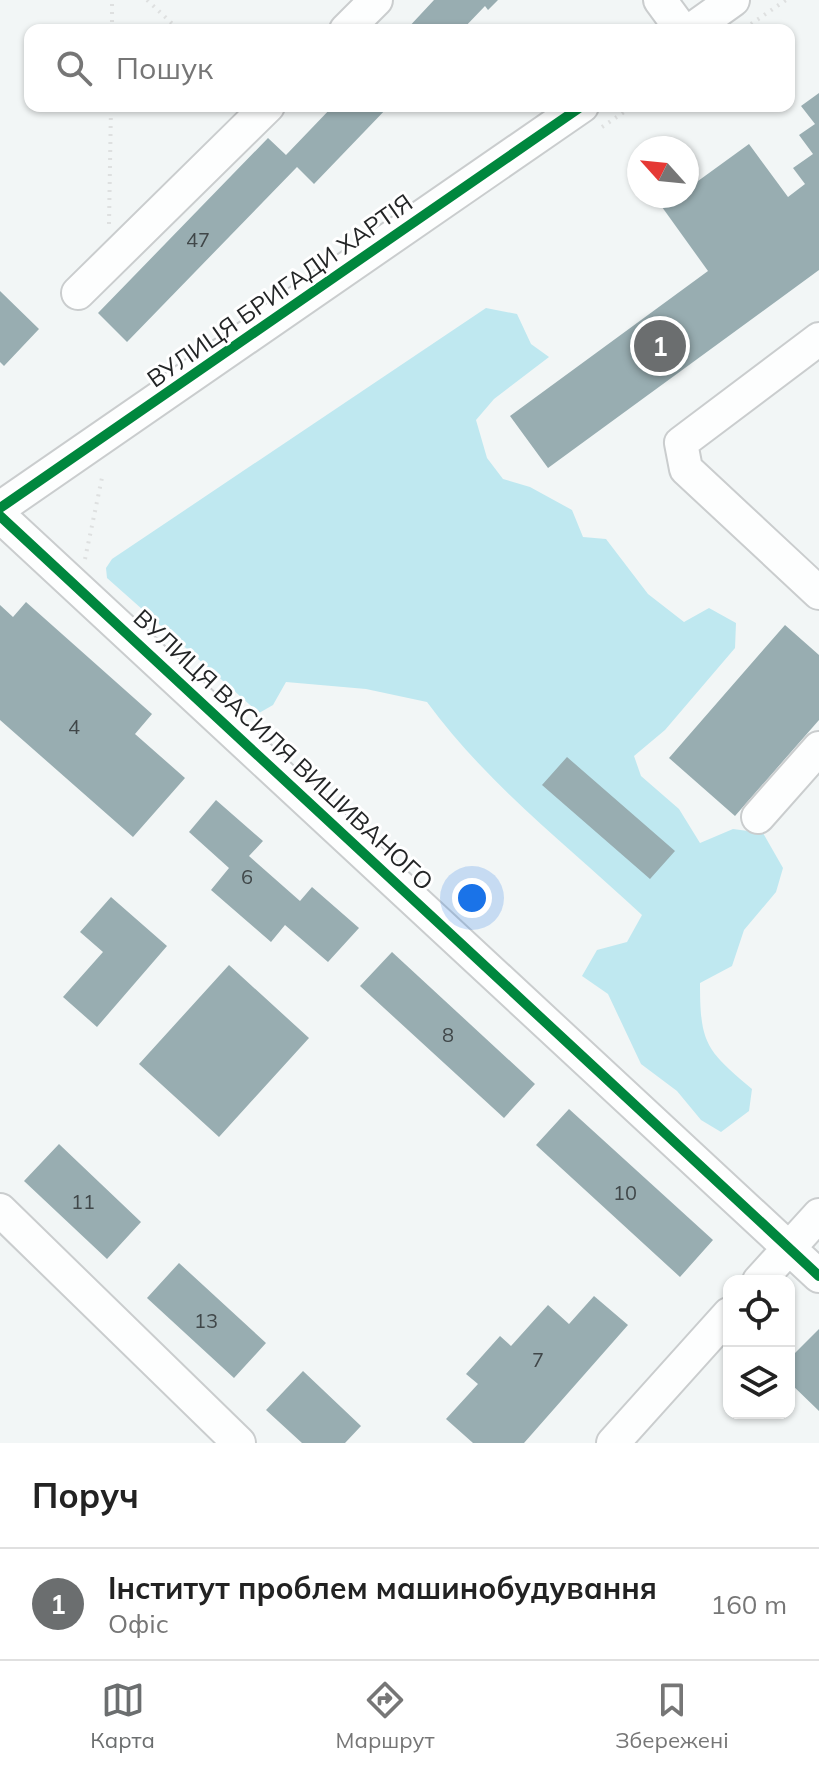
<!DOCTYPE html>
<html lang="uk">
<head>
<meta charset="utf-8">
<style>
	body { margin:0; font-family:Mulish,sans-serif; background:#f2f2f2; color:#222 }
	.controls { position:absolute; right:24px; bottom:24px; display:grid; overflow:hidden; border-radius:16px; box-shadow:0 2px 6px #0004 }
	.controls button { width:72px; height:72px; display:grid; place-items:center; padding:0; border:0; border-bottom:2px solid #e0e0e0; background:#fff; color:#222; font:40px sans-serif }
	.compass { position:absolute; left:627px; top:136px; width:72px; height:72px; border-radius:50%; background:#fff; box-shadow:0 2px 6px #0004; rotate:297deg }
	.you { position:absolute; left:472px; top:898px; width:28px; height:28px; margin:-20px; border:6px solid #fff; border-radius:50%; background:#1a73e8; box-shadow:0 0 0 12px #1a73e833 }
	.badge { display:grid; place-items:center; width:52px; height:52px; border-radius:50%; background:#6b6e6f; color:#fff; font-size:26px; font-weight:700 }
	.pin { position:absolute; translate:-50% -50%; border:4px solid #fff; box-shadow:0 2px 8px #0006 }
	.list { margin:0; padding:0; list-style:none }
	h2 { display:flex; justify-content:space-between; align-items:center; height:104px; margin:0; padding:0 32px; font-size:34px }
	h2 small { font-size:26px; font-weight:400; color:#767676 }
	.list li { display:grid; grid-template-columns:52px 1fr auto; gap:24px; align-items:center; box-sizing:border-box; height:112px; padding:0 32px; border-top:2px solid #e0e0e0 }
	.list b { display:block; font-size:30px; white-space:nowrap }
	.list p { margin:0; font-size:26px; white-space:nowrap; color:#767676 }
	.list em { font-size:26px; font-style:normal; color:#767676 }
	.icon { flex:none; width:44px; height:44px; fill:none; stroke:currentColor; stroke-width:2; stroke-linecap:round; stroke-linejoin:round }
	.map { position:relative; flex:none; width:819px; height:1443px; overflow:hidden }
	.search { position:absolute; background:#fff; box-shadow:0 2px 6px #0004; left:24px; right:24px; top:24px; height:88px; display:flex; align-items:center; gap:20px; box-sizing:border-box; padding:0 28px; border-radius:16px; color:#767676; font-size:30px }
	.sheet { height:216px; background:#fff }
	nav { display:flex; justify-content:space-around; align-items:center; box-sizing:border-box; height:112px; border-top:2px solid #e0e0e0; background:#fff; font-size:22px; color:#767676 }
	nav a { display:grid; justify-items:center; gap:4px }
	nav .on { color:#6b6e6f }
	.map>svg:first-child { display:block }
</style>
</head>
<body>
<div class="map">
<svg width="819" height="1443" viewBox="0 0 819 1443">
	<rect width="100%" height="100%" fill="#f2f6f6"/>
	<path fill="#bfe8f0" d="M486,308L517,314L531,344L549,357L494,399L476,420L487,458L503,479L530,487L572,510L583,537L606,539L648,594L684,622L709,608L736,623L735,648L665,730L634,756L641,776L679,809L700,843L733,829L763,833L783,868L776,892L744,930L732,966L700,983C700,1044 706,1050 752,1089L749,1111L721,1132L701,1120L677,1091L641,1064L608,994L582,976L597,950L627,942L642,915C567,845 488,785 427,702L366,689L286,682L273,705L259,713L107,578L106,568L112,559Z"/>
	<path fill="#98adb1" d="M434,0H498L488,10L485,6L462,30H406Z
		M819,93V270L548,468L510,416L708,271L662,207L678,196H687V189L749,144L788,197L805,184L793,168L813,154L799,135L815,124L801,106Z
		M333,106H389L314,184L297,167L127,342L98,313L268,138L286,155Z
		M0,291L39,329L4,366L0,362Z
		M26,602L152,714L135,734L185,778L133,837L0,720V605L13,617Z
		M785,625L819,655V720L735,816L669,758Z
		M567,757L675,851L650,879L542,785Z
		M216,800L263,841L249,856L300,901L312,887L359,928L328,962L285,925L271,942L211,890L229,868L189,832Z
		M111,897L167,946L97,1027L63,997L103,952L80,932Z
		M392,952L535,1084L504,1118L360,986Z
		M229,965L309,1038L219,1137L139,1064Z
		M569,1109L713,1240L680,1277L536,1145Z
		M59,1144L141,1222L107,1259L24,1181Z
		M179,1263L266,1343L234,1378L147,1298Z
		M594,1296L628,1325L524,1443H473L446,1419L478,1384L466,1374L500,1336L511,1346L548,1305L569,1324Z
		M819,1329V1411L789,1382V1359Z
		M303,1371L361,1426L345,1443H302L266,1410Z"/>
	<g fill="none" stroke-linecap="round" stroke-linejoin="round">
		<defs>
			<path id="minor" d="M660,0L682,30
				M346,30L376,0
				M691,30L733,0
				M78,293L268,106
				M819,339L681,443L686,469L819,593
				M0,508L582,106
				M0,516L819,1276
				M758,817L819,748
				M0,1210L239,1443
				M759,1281L819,1215
				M613,1443L729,1314"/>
		</defs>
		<use href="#minor" stroke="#cacdce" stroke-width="36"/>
		<path stroke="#dee0e0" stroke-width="4" stroke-dasharray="2 6" stroke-linecap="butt" d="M147,0L179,30
			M751,24L786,0
			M112,30V0
			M602,127L633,106
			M109,224L111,106
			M85,559L103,473"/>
		<use href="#minor" stroke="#fdfefe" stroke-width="32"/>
		<defs>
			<path id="cycleway" d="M0,508L582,106
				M0,516L819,1276"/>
		</defs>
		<use href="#cycleway" stroke="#fff" stroke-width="15"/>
		<use href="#cycleway" stroke="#00873e" stroke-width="10"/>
	</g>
	<g text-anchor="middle" stroke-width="6" stroke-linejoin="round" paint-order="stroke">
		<g font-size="20" fill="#404749">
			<text x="198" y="247">47</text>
			<text x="74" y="734">4</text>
			<text x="247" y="884">6</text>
			<text x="448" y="1042">8</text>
			<text x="625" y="1200">10</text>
			<text x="83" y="1209">11</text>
			<text x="206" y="1328">13</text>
			<text x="538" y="1367">7</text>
		</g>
		<g font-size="24" fill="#232526" stroke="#fff">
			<text transform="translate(280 291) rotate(-35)" y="8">ВУЛИЦЯ БРИГАДИ ХАРТІЯ</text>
			<text transform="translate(283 750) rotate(43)" y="8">ВУЛИЦЯ ВАСИЛЯ ВИШИВАНОГО</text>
		</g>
	</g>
</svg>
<div class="controls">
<button><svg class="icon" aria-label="locate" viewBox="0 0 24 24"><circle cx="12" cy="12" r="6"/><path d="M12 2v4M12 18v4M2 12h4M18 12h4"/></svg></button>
<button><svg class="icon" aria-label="layers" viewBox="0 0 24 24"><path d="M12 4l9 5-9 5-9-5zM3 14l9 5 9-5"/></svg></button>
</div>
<svg class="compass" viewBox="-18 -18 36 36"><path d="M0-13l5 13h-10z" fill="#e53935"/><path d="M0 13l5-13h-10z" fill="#767676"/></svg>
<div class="you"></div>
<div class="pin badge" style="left:660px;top:346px">1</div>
<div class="search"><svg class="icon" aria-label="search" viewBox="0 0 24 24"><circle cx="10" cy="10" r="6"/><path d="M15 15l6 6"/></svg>Пошук</div>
</div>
<section class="sheet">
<h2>Поруч<small></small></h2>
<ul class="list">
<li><span class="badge">1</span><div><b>Інститут проблем машинобудування</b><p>Офіс</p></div><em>160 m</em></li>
</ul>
</section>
<nav>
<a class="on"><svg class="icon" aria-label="map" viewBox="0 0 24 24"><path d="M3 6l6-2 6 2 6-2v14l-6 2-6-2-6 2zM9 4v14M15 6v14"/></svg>Карта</a>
<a><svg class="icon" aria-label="directions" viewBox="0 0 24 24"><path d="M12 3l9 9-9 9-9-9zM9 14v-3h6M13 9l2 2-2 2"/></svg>Маршрут</a>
<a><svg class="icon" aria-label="saved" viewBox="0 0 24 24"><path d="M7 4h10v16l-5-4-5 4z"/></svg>Збережені</a>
</nav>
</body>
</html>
